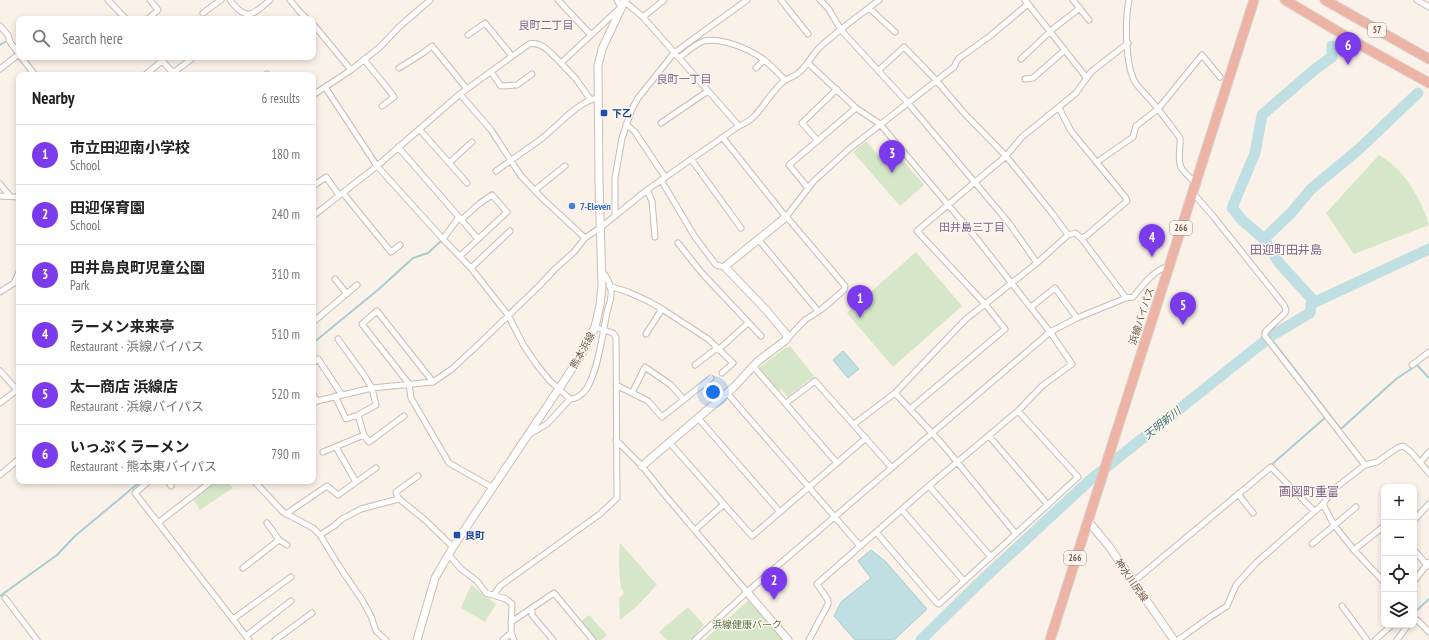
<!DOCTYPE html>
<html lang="en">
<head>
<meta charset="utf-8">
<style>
	body { margin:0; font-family:"PT Sans Narrow","Noto Sans JP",sans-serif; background:#f6f6f6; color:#222 }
	.controls { position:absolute; right:12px; bottom:12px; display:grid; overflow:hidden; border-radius:8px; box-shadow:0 2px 6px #0003 }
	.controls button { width:36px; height:36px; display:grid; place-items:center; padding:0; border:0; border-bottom:1px solid #e0e0e0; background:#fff; color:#222; font:20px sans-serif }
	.you { position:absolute; left:713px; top:392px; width:14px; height:14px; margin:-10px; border:3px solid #fff; border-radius:50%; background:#1a73e8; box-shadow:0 0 0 6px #1a73e833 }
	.badge { display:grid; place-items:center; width:26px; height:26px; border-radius:50%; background:#7c3aed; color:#fff; font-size:13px; font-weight:700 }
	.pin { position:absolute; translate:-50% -33px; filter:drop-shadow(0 1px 2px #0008) }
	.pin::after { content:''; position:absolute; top:21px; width:14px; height:12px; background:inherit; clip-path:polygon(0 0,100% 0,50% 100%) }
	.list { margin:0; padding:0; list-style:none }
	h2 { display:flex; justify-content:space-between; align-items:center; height:52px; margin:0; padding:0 16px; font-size:17px }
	h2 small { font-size:13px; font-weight:400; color:#767676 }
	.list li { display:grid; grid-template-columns:26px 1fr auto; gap:12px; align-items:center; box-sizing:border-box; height:60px; padding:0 16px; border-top:1px solid #e0e0e0 }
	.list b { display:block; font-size:15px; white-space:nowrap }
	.list p { margin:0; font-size:13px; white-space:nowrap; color:#767676 }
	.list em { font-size:13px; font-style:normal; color:#767676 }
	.icon { flex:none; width:22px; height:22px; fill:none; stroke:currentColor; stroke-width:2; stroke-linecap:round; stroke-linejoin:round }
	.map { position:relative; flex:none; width:1429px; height:640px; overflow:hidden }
	.search { position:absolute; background:#fff; box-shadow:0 2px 6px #0003; left:16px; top:16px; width:300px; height:44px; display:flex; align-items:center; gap:10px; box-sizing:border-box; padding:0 14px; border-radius:8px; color:#767676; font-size:15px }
	.panel { position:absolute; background:#fff; box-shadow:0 2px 6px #0003; left:16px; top:72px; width:300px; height:412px; border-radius:8px }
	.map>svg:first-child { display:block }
</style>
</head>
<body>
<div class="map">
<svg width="1429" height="640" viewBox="0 0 1429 640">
	<rect width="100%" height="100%" fill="#faf2e8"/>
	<path fill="#d6e6c8" d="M866,141L882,160L894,150L924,185L900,206L853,152Z
		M1379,155C1404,169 1421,198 1429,225L1354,254L1326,213Z
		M916,252L962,306L893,367L847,313Z
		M790,346L814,376L788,397L781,389L779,391L759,368L786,347L787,348Z
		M216,481H227L233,488L200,510L193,499Z
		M620,543L657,585L636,607L620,620L619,598L624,594L623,590L621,589C619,574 618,558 620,543Z
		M471,585L496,604L485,622L461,608Z
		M749,600L784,640H704Z
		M688,607L704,625L691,640H667L659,632Z
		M589,615L607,635L601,640H595L580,622Z"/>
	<path fill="#bfdfe2" stroke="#a6ced2" d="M843,351L859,369L848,378L833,360Z
		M871,550L885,561L927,609L894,640H855L834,616L841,602L871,578L858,561Z"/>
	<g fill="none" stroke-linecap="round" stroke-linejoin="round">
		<path stroke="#a6ced2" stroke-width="2" d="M0,45L5,42
			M1271,336L1273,341L1340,428H1342L1396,379L1417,365L1429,378
			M313,343L379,289L413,258L428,253L440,242
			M1270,466L1327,416
			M0,596L57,555L75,536L141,481
			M1414,613L1429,599"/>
		<path stroke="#bfdfe2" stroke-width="11" d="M1264,239L1292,212L1311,189L1358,150L1418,93
			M1311,305L1312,299L1280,264L1264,239L1242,220L1232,208L1255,153L1262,115L1314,70L1332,57V46
			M921,640L980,582L1089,481L1271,336L1310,313L1311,305L1313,303L1429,249"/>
		<defs>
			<path id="street" d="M108,0L126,19
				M230,0C246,22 253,15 270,0
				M290,0L299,11L307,19
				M558,0L591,35
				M781,0L808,34
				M820,0L828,8L841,30L908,103L1009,223L1037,263
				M1025,0L1086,77
				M1073,0L1089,20
				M1129,0C1125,20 1125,64 1135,82C1140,90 1148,96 1153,103C1163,115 1171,126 1180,138C1181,147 1177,159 1181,167C1184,173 1191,178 1196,184
				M1417,0L1429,7
				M624,1L643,17L739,126
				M869,8L895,32
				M203,13L221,0
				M643,17L664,0
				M148,19L158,10L150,0
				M313,24L351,70
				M0,26L8,35L10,42L19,54
				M468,35L485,23L512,56
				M21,57L35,75
				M159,57L174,74
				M679,58C687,52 695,44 704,41C721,37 749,49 763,59C771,65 778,73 785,80
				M364,59C374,73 385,84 394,97L382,106
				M1021,59L1054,28L1080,8
				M561,63L576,79L590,99
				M808,63L856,108L880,124L977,239L1050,332L1072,364L1042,386L1018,411L924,490L817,584L828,600V604L809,640
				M399,68L423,53L432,46L467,89
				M756,68L764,60
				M0,69L19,54
				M879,70L904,47L936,80L964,113L1006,156L1052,213L1068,235
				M491,72L501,86L517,85L532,74
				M173,73L194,57
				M267,74L268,75
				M145,75L162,61
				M1025,79L1033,78L1065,50
				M325,87L377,166L443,239L471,268L508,315L524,346L537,365L550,381L570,399
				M460,94L491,130L521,176L543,199L585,238
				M313,95L351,70L380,47L399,27L430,0
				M661,123L708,91
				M626,124L635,132L665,177
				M419,129L467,183
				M723,138L786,217L813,182L849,149L954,67L958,59L990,36L1028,4
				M818,141L802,123L837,89
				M398,147L478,239
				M691,159L741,228
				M1097,162L1133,137L1136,126L1158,109L1202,55L1220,77
				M449,163L472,142
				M496,171C511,160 526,150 541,139C558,126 578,101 598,98
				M661,180L695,237L716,265L725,267
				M0,184L10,196
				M313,186L326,177L339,195
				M808,188L789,165L856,108
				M535,190L565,166
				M647,190L652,201L655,237
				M1192,192L1213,216L1284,305L1286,310L1285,313L1267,330L1265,333V336L1365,465L1377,462L1397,448L1403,446L1411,452L1429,473
				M343,193L391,252L400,245
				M0,196L19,197
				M313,216L377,166L460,94L529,44C543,41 552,55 561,63L621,7L617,0
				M615,216V178L622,138L632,109L638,98L674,53L747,0
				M786,217L791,222L845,286L844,290L822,309L805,320L786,340
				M1081,238L1126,298
				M443,239L459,217
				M758,239L818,311
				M678,243L701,272L761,336
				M460,256L507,212L492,195L479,204L461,220
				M471,268L510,231
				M335,279L347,294
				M609,286L628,292L648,301L662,309L708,339L733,363L722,373
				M0,292L14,283L19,272
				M1031,307L1055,288L1077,318
				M313,322L357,285
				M646,334L662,309
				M338,339L364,375L372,388L376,405L358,415L364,435
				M718,350L748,323
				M313,363L318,359L342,395
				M695,365L717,348
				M1412,365L1429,352
				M753,366L837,463
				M0,371L19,392
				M433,382L377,311L362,324L409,384L411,398L449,463L493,488
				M616,385L648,401L662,417L711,378
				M632,393L645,367L671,385L684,400
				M727,393L860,546
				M895,393L944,446L1016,534
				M313,394L317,401
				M335,396L346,419L358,415
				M0,403L17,390
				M786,403L815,381L891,467
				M313,404L317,401L372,388L433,382L452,369L481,342L539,286L555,269L574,252L585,238L600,228L647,190L739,126C760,119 767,94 784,81C788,78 793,77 797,74C807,67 811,56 819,48C837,31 859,16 879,0
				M910,409L1005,329L986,305L917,231L1006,156L1022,137L1076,93L1091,72L1128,43
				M698,418L780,512
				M854,424L895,393L965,320L1037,263L1068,235L1075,233L1081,238L1086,236L1127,201L1126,198L1071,131L1059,108
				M528,435L547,424L570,399C579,399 587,390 590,382C599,364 603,332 607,312C609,305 612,297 611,290C610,283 606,276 602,271
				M989,436L1048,505
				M616,440L642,466L665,495L747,592
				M669,442L752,536L866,438
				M336,447L356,482
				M323,452L364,435L369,442L404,416
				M1420,463L1429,452
				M1365,465L1334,489L1323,504L1334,525L1354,550L1384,582
				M0,475L19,459
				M149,481L135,493L249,640
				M168,481L171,486
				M254,481L283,512L313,528L320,535L339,566L362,600L371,616L376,631L386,640
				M929,486L991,557
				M1238,494L1253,513
				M398,498L396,492L418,476
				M902,510L964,581
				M286,514L327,486L338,495L376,468
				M1414,520L1429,504
				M159,522L212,481
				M267,523L279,540L287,545
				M695,530L724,504
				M876,532L937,603L939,604L1078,477L1018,411
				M320,535L334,526L342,519L361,509L395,500L398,498L424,519L453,547
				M1312,544L1356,507
				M1354,550L1384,526
				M1414,550L1428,566
				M449,555L461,569L477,581L486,593L506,599L512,604L511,633L514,640
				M243,568L279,540
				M1414,581L1429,562
				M1133,582L1271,467L1314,511
				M494,595L500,586L600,514L617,498L616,337L613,333L595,327
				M5,598L37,640
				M1342,606L1367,640
				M532,608V615L553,640
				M233,619L291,577
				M1414,619L1417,620L1429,632
				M511,622L554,593L593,640
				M246,636L291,601
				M275,640L312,613
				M503,640L511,633
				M695,640L747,592L1050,332L1077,318L1126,298L1133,297C1143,285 1153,271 1168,266
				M1178,640L1210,617L1227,606L1236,585L1256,563L1323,504
				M1375,640L1392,625
				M1397,640L1408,625"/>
			<path id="secondary" d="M642,466L734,387L758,361L786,340L787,338L786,334L767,311L725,267L728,264L786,217
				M1088,521L1108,545L1174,640
				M747,592L788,640
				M417,640L435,578L453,547L580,357L595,327L600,305L602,286L599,183L598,66L602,49L625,0"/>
			<path id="highway" d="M1285,0L1364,47L1429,83
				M1325,0L1429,59
				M1050,640L1254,0"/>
		</defs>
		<use href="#street" stroke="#cbbaaf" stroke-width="7"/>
		<use href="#secondary" stroke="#cfbcb0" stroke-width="9"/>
		<use href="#highway" stroke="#d8d1ce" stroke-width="11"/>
		<use href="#street" stroke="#fff" stroke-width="5"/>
		<use href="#secondary" stroke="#fff" stroke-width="7"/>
		<use href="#highway" stroke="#edb4a6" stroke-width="9"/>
	</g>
	<g fill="#1a4fb4" stroke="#fdf6ee" stroke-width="1.5">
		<rect x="600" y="109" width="8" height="8" rx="2"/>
		<rect x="453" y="531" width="8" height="8" rx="2"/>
	</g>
	<circle fill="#3f7fe0" stroke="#fdf6ee" stroke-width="1.5" cx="572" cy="206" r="4"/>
	<g text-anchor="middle" stroke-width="3" stroke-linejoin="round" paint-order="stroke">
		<g fill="#fdf6ee" stroke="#9c887f" stroke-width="1">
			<rect x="1368" y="23" width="18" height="14" rx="3"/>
			<rect x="1170" y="221" width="22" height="14" rx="3"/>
			<rect x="1064" y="551" width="22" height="14" rx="3"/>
		</g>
		<g font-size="9" font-weight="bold" fill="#72594f">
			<text x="1377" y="33">57</text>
			<text x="1181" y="231">266</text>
			<text x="1075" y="561">266</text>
		</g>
		<g font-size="10" font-weight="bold" fill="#164399" stroke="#fdf6ee" text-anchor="start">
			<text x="612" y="117">下乙</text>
			<text x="465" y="539">良町</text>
		</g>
		<g font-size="10" font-weight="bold" fill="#366cbe" stroke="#fdf6ee" text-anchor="start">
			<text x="580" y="210">7-Eleven</text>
		</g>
		<g font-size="10" fill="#72594f" stroke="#fdf6ee">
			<text transform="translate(1141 316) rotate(-72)" y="4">浜線バイパス</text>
			<text transform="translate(582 350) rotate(-61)" y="4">熊本浜線</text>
			<text transform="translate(1132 580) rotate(55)" y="4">神水川尻線</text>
		</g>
		<g font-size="10" fill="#597648" stroke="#fdf6ee">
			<text x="747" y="628">浜線健康パーク</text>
		</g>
		<g font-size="11" fill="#7e668d" stroke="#fdf6ee">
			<text x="546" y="29">良町二丁目</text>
			<text x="684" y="83">良町一丁目</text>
			<text x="972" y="231">田井島三丁目</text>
		</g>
		<g font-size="11" font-style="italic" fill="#47777b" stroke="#fdf6ee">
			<text transform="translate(1162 423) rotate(-39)" y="4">天明新川</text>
		</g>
		<g font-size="12" fill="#7e668d" stroke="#fdf6ee">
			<text x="1286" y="254">田迎町田井島</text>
			<text x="1309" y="496">画図町重富</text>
		</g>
	</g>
</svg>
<div class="controls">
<button>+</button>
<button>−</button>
<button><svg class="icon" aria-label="locate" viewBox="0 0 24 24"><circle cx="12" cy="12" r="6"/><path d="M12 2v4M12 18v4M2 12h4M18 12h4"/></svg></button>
<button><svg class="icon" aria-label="layers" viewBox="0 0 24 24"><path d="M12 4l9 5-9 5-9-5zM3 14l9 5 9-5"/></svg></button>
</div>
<div class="you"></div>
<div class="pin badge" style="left:860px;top:318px">1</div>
<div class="pin badge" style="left:774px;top:600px">2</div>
<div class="pin badge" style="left:892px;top:173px">3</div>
<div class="pin badge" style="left:1152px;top:257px">4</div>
<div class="pin badge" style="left:1183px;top:325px">5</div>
<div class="pin badge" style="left:1348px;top:65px">6</div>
<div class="search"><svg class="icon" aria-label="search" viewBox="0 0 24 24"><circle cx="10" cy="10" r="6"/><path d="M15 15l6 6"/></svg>Search here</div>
<section class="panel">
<h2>Nearby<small>6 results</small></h2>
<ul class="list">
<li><span class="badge">1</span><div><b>市立田迎南小学校</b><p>School</p></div><em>180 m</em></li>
<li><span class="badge">2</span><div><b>田迎保育園</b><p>School</p></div><em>240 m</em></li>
<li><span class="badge">3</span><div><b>田井島良町児童公園</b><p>Park</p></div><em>310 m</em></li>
<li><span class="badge">4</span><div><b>ラーメン来来亭</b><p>Restaurant · 浜線バイパス</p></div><em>510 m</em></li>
<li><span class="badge">5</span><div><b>太一商店 浜線店</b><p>Restaurant · 浜線バイパス</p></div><em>520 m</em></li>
<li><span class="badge">6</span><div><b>いっぷくラーメン</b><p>Restaurant · 熊本東バイパス</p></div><em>790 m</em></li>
</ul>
</section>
</div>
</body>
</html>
